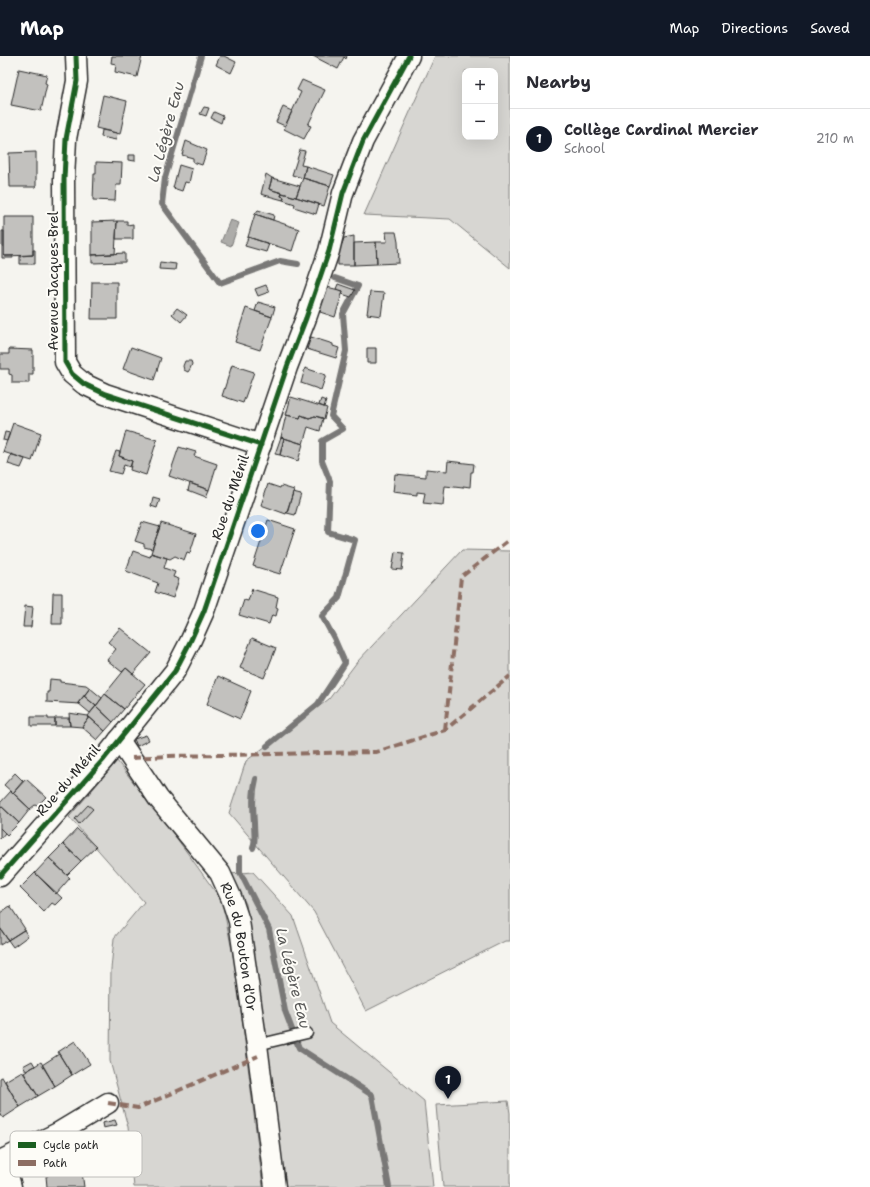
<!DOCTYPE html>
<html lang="en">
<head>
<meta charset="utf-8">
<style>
	body { margin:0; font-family:"Shantell Sans",sans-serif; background:#f7f7f7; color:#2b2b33 }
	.controls { position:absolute; right:12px; top:12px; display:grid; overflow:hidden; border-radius:8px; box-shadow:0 4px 16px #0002 }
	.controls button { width:36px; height:36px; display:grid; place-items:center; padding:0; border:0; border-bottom:1px solid #e1e1e2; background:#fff; color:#2b2b33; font:20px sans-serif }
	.you { position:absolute; left:258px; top:475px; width:14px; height:14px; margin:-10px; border:3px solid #fff; border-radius:50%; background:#1a73e8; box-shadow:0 0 0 6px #1a73e833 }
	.badge { display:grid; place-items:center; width:26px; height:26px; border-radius:50%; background:#111827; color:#fff; font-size:13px; font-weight:700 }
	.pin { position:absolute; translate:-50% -33px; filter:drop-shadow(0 1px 2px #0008) }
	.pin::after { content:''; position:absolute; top:21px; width:14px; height:12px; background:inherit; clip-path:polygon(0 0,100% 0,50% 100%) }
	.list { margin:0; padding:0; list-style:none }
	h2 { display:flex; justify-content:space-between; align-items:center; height:52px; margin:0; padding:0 16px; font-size:17px }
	h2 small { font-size:13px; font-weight:400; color:#7c7c81 }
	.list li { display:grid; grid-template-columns:26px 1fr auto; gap:12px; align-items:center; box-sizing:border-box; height:60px; padding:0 16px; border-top:1px solid #e1e1e2 }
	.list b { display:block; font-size:15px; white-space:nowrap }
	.list p { margin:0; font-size:13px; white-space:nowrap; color:#7c7c81 }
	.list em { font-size:13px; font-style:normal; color:#7c7c81 }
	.map { position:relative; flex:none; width:510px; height:1131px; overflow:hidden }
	header { display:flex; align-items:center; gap:24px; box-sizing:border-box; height:56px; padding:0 20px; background:#111827; color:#fff }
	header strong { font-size:19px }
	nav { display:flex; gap:22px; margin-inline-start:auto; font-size:14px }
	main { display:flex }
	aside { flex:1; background:#fff }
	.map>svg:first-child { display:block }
</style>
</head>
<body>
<header>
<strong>Map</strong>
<nav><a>Map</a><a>Directions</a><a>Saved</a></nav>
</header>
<main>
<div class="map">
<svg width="510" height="1131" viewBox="0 0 510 1131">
	<rect width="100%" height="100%" fill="#f5f4ef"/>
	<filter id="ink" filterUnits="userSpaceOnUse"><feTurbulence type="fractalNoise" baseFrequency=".025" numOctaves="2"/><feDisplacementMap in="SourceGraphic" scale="8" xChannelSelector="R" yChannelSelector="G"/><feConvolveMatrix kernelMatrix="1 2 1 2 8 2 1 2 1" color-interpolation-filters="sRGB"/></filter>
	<g filter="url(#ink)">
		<path fill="#d7d6d2" stroke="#81807e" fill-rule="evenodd" d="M435,0H510V212L450,163L364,159ZM465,15H495V81H465Z
			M462,494L510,495V885H505L366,955L314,856L229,757L246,705L329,643L357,606Z
			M117,705L178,784L222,845L236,914L263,1131H134L128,1071L110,1005L111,913L114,882L144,846L69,761Z
			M253,816L293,860L330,967L424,1045L433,1131H286L272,1039L246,848L230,818Z
			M508,1045L510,1057V1131H443L436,1049Z"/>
		<path fill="#adaca9" stroke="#797877" d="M230,164L239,167L231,190L221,186Z"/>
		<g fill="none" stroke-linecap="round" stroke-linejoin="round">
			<path stroke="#797877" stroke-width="6" d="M201,0L165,122L162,148L220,227L280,205L298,208
				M267,690L318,648L345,607L334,582L322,560L339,542L355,484L328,476L330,425L322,405V385L343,373L331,360L346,295L343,258L358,230L335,222
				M253,792C256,784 254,776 254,767C253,753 252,738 256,723
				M240,802V816L269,873L285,955L299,992L372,1039L389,1131"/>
		</g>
		<path fill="#c2c1be" stroke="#2b2b2b" d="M112,0H142L137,21L115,16L116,8L111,7Z
			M220,0H224L236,6L231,17L216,9Z
			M313,0H347L346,3L344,1L338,13Z
			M19,13L47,19L45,27L47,28L41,55L11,49Z
			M302,24L325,34L308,69L311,70L304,83L284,73L301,36L297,34Z
			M103,39L127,45L120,78L96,72Z
			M204,51L209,52L206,60L200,58Z
			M283,51L292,55L285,70L276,66Z
			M214,56L223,60L221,67L211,62Z
			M102,74L117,77L116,84L101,81Z
			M186,85L207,94L202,109L193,106V102L182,99Z
			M300,94L305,95L301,109L306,110L303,122L292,119Z
			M36,96V131H10L9,97Z
			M128,99H135V105L128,104Z
			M96,106L122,107L121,129H116L115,145L93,144L94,118H96Z
			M179,109L192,113L189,127L185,126L182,135L173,132Z
			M306,110L334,119L330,130L303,122Z
			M266,118L272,122L269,133L282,137L281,140L284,141L283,144L261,138Z
			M272,122L300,130L296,141L269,133Z
			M303,122L330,130L324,150L296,141Z
			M282,137L319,148L316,158L294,151L295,148L283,144L284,141L281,140Z
			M258,154L274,159L273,164L255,158Z
			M255,158L299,173L292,195L248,181Z
			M4,161H33V199L4,200Z
			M117,165L115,198L92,199V166Z
			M117,165H127V169L133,168V183H116Z
			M2,175H4V200H13V202H2Z
			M386,176H396L398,186L399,207L377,208L376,186H387Z
			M354,180V209H338V188H342L344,182Z
			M248,181L269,188L266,196L245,190Z
			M376,186L377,208L354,209V187Z
			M33,194H35V208H20V200L33,199Z
			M125,197V206L92,207V199Z
			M160,206L176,208L175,214L159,213Z
			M92,226H117V263H91Z
			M338,228L355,234L351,241L342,238L343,235L336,233Z
			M266,229L269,236L258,240L255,233Z
			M323,230L343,235L335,261L320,256L323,244L319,243Z
			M370,236L384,237L381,260L367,258Z
			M258,246L275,251L272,261L255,255Z
			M177,252L187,259L181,266L172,258Z
			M246,252L272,261L260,294L235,286Z
			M311,281L333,288V290L339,292L336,302L307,293Z
			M131,291L161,302L154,324L123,313Z
			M367,292H376V307H367Z
			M9,293L33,294V318H29V327H12V319L9,318V313H0V298H9Z
			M185,305H191L192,308L190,313L188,316L184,314L183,310Z
			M232,309L254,316L243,347L222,340Z
			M305,312L326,319L321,334L301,327Z
			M291,341L327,352L324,363L315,360L309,362L301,359L300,362L286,359Z
			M321,343L326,345L324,351L319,349Z
			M286,359L300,362L301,359L309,362L315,360L323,362L320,375L308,371L303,388L281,381Z
			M13,367L41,377L32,405L3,396Z
			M126,375L157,384L146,419L130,414L132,405L119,400Z
			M5,376L10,377L7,385L3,384Z
			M281,381L284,382L280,399L275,398Z
			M284,382L303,388L298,405L280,399Z
			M179,391L196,396L194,400L217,408L209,434L169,420Z
			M116,395L120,396L119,400L132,405L130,411L124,409L121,418L109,415Z
			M11,398L25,403L21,412L8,408Z
			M448,405L474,408L473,416H471L470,431L463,430V432L445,430L443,449L423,447L425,437L417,436V439L393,436L395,418L426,421V413L447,415Z
			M190,427L209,434L206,441L188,434Z
			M268,428L280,432L281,430L294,434L286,458L261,449Z
			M293,436L301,438L295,459L287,457Z
			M153,441L160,443L157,452L151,450Z
			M268,464L295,473L280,518L253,510Z
			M142,466L160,471L152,493L144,491V488L135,485Z
			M161,467L196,478L190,497L187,496L184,504L175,500L170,503L151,497Z
			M133,495L150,501L151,497L167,502L164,512L175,516L173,521L179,523L173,542L155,536L158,527L126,515Z
			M395,496L404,497L402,514L392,513Z
			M252,533L278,541L276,551L278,552L276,560L272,559L269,568L239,559L244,544L248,545Z
			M53,537H62V568H52Z
			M25,550L33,551L31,571H23Z
			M120,572L151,597L133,618L126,612L122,616L107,604L116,593L108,586Z
			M252,582L276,592L264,622L240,612Z
			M126,612L145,628L124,653L105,638Z
			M218,620L251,635L240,663L207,648Z
			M50,623L60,624V626L86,629L90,632L78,647L80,648L47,646V636H49Z
			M90,632L102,642L96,650L84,640Z
			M105,638L124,653L113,666L96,650Z
			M84,640L96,650L90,657L78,647Z
			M96,650L113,666L105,675L88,660Z
			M69,657L88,660L89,661L82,671L70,670Z
			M31,661H48V663H55V670H31Z
			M89,661L105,675L97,684L82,671Z
			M55,662H69L70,670H55Z
			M146,679L149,684L137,690L134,683Z
			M15,717L23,725L13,737L4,729Z
			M26,723L46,741L37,750L35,749L30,753L13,737Z
			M11,735L30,753L19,767L0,749V747Z
			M0,749L19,767L7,779L0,772Z
			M88,749L93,753L79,768L75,763Z
			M0,772L5,777L0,783Z
			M77,773L96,791L81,805L63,788Z
			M63,788L81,805L67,819L49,802Z
			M49,802L70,822L56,838L35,817Z
			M35,817L62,842L55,849L52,847L44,856L20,832Z
			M10,850L25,873L8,884L0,872V857Z
			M0,872L8,884L0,889Z
			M24,874L28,880L13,891L8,884Z
			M75,985L90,1008L72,1019L58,996Z
			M59,998L72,1019L55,1030L42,1009Z
			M32,1005L35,1010L26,1015L23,1010Z
			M41,1006L55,1030L38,1040L24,1017Z
			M22,1015L38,1040L20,1051L5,1025Z
			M2,1021L20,1051L3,1062L0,1057V1022Z
			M115,1064L117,1069L103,1072L102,1067Z
			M58,1115H61L63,1117L82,1116L84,1131H47L46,1120H48V1118H55Z"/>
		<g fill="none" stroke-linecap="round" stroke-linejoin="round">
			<defs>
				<path id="service" d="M257,989L307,977"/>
				<g id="minor">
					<path d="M76,0L77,25L66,83L64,123L65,306L72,318L84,328L105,338L261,389"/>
					<path id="s1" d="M119,684L158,742L220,817L231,841L239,865L257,989L275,1131"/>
					<path d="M0,820L104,703L175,615L190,586L204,555L287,311L306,262L329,195L343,137L363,85L409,0"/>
					<path d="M4,1104L11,1131"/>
					<path d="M0,1105L58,1077L108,1047"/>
				</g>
			</defs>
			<use href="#service" stroke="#2b2b2b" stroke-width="13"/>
			<use href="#minor" stroke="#2b2b2b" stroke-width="23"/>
			<use href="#service" stroke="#fdfcf7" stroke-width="10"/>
			<use href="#minor" stroke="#fdfcf7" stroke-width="20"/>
			<path stroke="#8d6e63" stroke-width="4" stroke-dasharray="8 4" stroke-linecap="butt" d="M445,674L461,521L510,483
				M132,702L169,700L376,696L445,674L510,620
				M108,1047L138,1052L258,1000"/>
			<defs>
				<path id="cycleway" d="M76,0L77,25L66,83L64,123L65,306L72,318L84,328L105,338L261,389
					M0,820L104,703L175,615L190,586L204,555L287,311L306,262L329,195L343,137L363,85L409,0"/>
			</defs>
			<use href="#cycleway" stroke="#fdfcf7" stroke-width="8"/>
			<use href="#cycleway" stroke="#1b5e20" stroke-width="5"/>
		</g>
	</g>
	<g text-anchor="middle" stroke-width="4" stroke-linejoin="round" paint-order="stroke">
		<g font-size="14" fill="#2b2b2b" stroke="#fdfcf7">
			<text transform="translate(53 225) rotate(-90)" y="5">Avenue Jacques Brel</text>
			<text transform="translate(230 441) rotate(-71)" y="5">Rue du Ménil</text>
			<text transform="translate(68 724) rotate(-49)" y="5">Rue du Ménil</text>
			<text dy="5" stroke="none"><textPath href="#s1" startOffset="244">Rue du Bouton d'Or</textPath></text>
		</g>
		<g font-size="15" font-style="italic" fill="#585857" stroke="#fdfcf7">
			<text transform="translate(166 76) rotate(-75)" y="5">La Légère Eau</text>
			<text transform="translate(293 922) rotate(76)" y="5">La Légère Eau</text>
		</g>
	</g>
	<rect x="10" y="1075" width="132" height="46" rx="6" fill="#fdfcf7" stroke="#bebdba" stroke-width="1"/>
	<rect x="18" y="1086" width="18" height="6" fill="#1b5e20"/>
	<rect x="18" y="1104" width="18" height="6" fill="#8d6e63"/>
	<g font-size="11" fill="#2b2b2b">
		<text x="43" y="1093">Cycle path</text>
		<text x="43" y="1111">Path</text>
	</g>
</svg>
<div class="controls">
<button>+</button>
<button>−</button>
</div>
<div class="you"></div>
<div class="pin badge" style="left:448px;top:1043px">1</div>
</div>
<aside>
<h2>Nearby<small></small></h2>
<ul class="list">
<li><span class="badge">1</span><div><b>Collège Cardinal Mercier</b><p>School</p></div><em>210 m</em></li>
</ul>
</aside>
</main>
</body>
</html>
